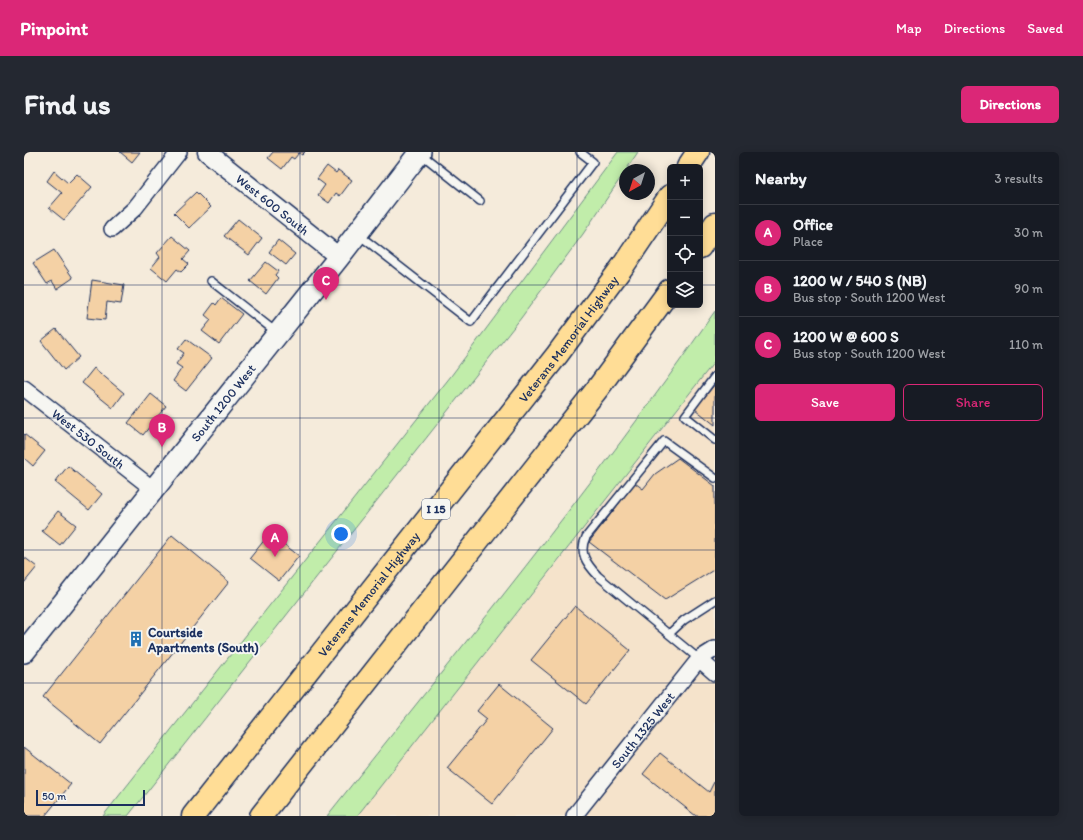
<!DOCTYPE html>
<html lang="en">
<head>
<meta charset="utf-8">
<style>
	body { margin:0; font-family:Itim,sans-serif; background:#242831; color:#f1f3f6 }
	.controls { position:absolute; right:12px; top:12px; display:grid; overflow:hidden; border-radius:6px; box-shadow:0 2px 10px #0003 }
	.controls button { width:36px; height:36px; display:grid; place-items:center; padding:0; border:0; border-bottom:1px solid #363941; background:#171b24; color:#f1f3f6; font:20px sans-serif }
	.compass { position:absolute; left:595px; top:12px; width:36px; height:36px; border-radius:50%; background:#171b24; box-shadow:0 2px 10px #0003; rotate:219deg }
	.scale { position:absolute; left:12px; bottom:10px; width:109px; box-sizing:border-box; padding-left:4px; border:2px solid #1b2f5e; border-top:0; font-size:11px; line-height:14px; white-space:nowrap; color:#1b2f5e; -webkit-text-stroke:3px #f6f6f2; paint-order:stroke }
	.you { position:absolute; left:317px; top:382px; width:14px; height:14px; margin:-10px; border:3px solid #fff; border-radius:50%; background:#1a73e8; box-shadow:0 0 0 6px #1a73e833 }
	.badge { display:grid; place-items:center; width:26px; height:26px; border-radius:50%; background:#db2777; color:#fff; font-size:13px; font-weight:700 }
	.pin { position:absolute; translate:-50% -33px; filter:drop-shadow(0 1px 2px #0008) }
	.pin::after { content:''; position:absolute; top:21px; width:14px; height:12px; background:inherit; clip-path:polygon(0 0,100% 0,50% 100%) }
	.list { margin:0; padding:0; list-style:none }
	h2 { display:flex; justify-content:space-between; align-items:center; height:52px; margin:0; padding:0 16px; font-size:17px }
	h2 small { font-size:13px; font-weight:400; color:#9ea1a6 }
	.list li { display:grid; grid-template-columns:26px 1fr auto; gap:12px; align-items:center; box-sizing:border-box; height:56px; padding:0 16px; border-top:1px solid #363941 }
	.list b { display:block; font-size:15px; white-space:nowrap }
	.list p { margin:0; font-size:13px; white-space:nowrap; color:#9ea1a6 }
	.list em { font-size:13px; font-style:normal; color:#9ea1a6 }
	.actions { display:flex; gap:8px; padding:12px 16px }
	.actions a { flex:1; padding:9px 0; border:1px solid #db2777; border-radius:6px; text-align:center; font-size:14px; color:#db2777 }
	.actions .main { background:#db2777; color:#fff }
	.icon { flex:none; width:22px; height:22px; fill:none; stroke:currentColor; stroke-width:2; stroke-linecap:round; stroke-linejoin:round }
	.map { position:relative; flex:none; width:691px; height:664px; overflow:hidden; border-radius:6px }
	header { display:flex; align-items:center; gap:24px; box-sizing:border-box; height:56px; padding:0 20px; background:#db2777; color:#fff }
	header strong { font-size:19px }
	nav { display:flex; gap:22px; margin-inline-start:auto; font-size:14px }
	.intro { display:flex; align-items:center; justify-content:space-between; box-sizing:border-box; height:96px; padding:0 24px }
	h1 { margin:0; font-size:28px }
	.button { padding:10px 18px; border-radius:6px; background:#db2777; color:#fff; font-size:14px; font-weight:700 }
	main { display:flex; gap:24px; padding:0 24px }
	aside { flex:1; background:#171b24; border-radius:6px; box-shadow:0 2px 10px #0003 }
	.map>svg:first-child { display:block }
</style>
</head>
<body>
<header>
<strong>Pinpoint</strong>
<nav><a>Map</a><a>Directions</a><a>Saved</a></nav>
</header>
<div class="intro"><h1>Find us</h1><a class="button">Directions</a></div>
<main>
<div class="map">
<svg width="691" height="664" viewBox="0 0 691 664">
	<rect width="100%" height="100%" fill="#f5ebdb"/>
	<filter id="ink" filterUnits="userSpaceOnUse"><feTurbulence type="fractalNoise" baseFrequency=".025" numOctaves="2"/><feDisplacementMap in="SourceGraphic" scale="8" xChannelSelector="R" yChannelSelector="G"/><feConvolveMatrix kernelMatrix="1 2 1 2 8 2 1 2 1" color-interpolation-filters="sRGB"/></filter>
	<g filter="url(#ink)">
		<path fill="#f5e3cb" d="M691,209V664H333L638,278Z"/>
		<path fill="#c1edaa" stroke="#6e8e84" d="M594,0H614L559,82L497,166L104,664H79L427,224Z
			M691,159V209L333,664H303C435,498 570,334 691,159Z"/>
		<path fill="#f4d1a5" stroke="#1b2f5e" d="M96,0H116L108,10Z
			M249,0H281L278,3L275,1L270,7L267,5L258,17L244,6Z
			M303,14L312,21L314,18L328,28L316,44L312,41L305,51L294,43L301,33L293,27Z
			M30,19L44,31L53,22L68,35L40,68L25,56L38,41L23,29Z
			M172,40L187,55L165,76L150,61Z
			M214,67L238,86L225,103L200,84Z
			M148,84L166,99L159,107L165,112L157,120L153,117L143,129L127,116L136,105L133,101Z
			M254,88L271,102L262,113L245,100Z
			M30,98L49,126L33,137L28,129L23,132L9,111Z
			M242,110L254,119L251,123L254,126L242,142L226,129Z
			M68,128L100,133L97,152L83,150L81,168L63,166Z
			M197,146L218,162L195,192L178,179L187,168L181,163L190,151L192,153Z
			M32,177L55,205L40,218L17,189Z
			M162,187L188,206L162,239L149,229L158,216L152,212L160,201L154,197Z
			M70,216L100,241L89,256L58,231Z
			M691,232V273L671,257Z
			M127,242L142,254L119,283L104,271Z
			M0,282L21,299L9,314L0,306Z
			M654,306L691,334V417L641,448L565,390L611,331L619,337L631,322Z
			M44,314L78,342L65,358L31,330Z
			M34,359L52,373L36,393L18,379Z
			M246,381L275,404L255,429L226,406Z
			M148,383L205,430L76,592L19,545Z
			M0,405L13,415L0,431Z
			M551,454L606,498L562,552L507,508Z
			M475,532L529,576L468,652L423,616L463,567L453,559Z
			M0,595L47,632L21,664H0Z
			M636,601L685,640L691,628V664H672L619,622Z"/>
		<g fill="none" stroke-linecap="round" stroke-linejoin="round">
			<defs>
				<path id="service" d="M397,2L456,49
					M335,83L447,170L569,10L556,0
					M187,129L252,180
					M691,224L661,264L691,288
					M645,482L660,468L691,448
					M675,507L574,424C563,412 554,401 562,385L640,289L691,326"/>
				<g id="minor">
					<path d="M88,77L111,56L155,0"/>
					<path id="s1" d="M0,236L129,337"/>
					<path d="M675,507L691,521"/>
					<path id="s2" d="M550,664L675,507L691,497"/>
				</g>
				<g id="tertiary">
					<path id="s3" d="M183,0L315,105"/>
				</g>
				<g id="secondary">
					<path id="s4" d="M0,500L315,105L396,0"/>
				</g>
				<g id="motorway">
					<path d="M664,15L674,0"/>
					<path d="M676,95L691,72"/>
					<path id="s5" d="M169,664L533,203L599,114L646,44"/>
					<path d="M237,664L574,236L646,138"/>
				</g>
			</defs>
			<use href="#service" stroke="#1b2f5e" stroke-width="10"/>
			<use href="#minor" stroke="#1b2f5e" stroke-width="18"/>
			<use href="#tertiary" stroke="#1b2f5e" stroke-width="21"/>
			<use href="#secondary" stroke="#1b2f5e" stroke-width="24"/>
			<use href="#motorway" stroke="#1b2f5e" stroke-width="25"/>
			<use href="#service" stroke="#f6f6f2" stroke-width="7"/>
			<use href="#minor" stroke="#f6f6f2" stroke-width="15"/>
			<use href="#tertiary" stroke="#f6f6f2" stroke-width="18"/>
			<use href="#secondary" stroke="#f6f6f2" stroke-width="21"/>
			<use href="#motorway" stroke="#ffdd96" stroke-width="22"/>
		</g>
	</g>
	<path fill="none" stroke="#1b2f5e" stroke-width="1" stroke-opacity="0.55" d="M138,0V664M276,0V664M415,0V664M553,0V664M0,133H646M676,133H691M0,266H691M0,398H691M0,531H691"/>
	<defs>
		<symbol id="building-bare" viewBox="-9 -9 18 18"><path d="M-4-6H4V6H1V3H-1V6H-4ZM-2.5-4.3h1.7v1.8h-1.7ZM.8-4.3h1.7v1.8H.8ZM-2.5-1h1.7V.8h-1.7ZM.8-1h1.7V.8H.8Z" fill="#1f6fb2" stroke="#f6f6f2" stroke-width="2.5" paint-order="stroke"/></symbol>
	</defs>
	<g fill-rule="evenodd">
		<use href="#building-bare" x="101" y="476" width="22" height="22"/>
	</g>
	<g text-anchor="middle" stroke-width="4" stroke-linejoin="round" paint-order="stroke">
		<rect fill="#f6f6f2" stroke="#5d6b8a" stroke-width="1" x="398" y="347" width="28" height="20" rx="3"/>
		<g font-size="12" font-weight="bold" fill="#1b2f5e">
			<text x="412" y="361">I 15</text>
		</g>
		<g font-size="13" fill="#1b2f5e" stroke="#f6f6f2">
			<text dy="5" stroke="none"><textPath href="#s3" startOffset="84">West 600 South</textPath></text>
			<text dy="5" stroke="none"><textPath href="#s5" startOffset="607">Veterans Memorial Highway</textPath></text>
			<text dy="5" stroke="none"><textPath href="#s4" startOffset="319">South 1200 West</textPath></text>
			<text dy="5" stroke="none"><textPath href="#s1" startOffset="82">West 530 South</textPath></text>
			<text dy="5" stroke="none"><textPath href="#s5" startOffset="283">Veterans Memorial Highway</textPath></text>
			<text dy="5" stroke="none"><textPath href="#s2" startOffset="110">South 1325 West</textPath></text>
		</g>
		<g font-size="13" font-weight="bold" fill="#1b2f5e" stroke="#f6f6f2" text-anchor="start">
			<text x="124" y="485">Courtside<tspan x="124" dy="15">Apartments (South)</tspan></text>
		</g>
	</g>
</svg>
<div class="controls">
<button>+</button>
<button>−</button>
<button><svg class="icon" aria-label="locate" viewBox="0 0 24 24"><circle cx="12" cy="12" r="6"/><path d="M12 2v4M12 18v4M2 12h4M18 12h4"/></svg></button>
<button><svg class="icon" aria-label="layers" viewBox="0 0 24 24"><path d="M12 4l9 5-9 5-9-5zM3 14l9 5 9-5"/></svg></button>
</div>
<svg class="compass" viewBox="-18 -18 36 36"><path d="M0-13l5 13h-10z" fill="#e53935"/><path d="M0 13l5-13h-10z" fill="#9ea1a6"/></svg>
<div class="scale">50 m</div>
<div class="you"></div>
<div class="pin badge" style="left:251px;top:405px">A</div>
<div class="pin badge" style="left:138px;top:295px">B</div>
<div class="pin badge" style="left:302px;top:148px">C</div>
</div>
<aside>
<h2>Nearby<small>3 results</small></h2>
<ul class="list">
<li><span class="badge">A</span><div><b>Office</b><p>Place</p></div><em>30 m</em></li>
<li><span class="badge">B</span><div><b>1200 W / 540 S (NB)</b><p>Bus stop · South 1200 West</p></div><em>90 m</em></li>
<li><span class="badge">C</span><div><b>1200 W @ 600 S</b><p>Bus stop · South 1200 West</p></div><em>110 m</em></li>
</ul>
<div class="actions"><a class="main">Save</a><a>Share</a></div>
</aside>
</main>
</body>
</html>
